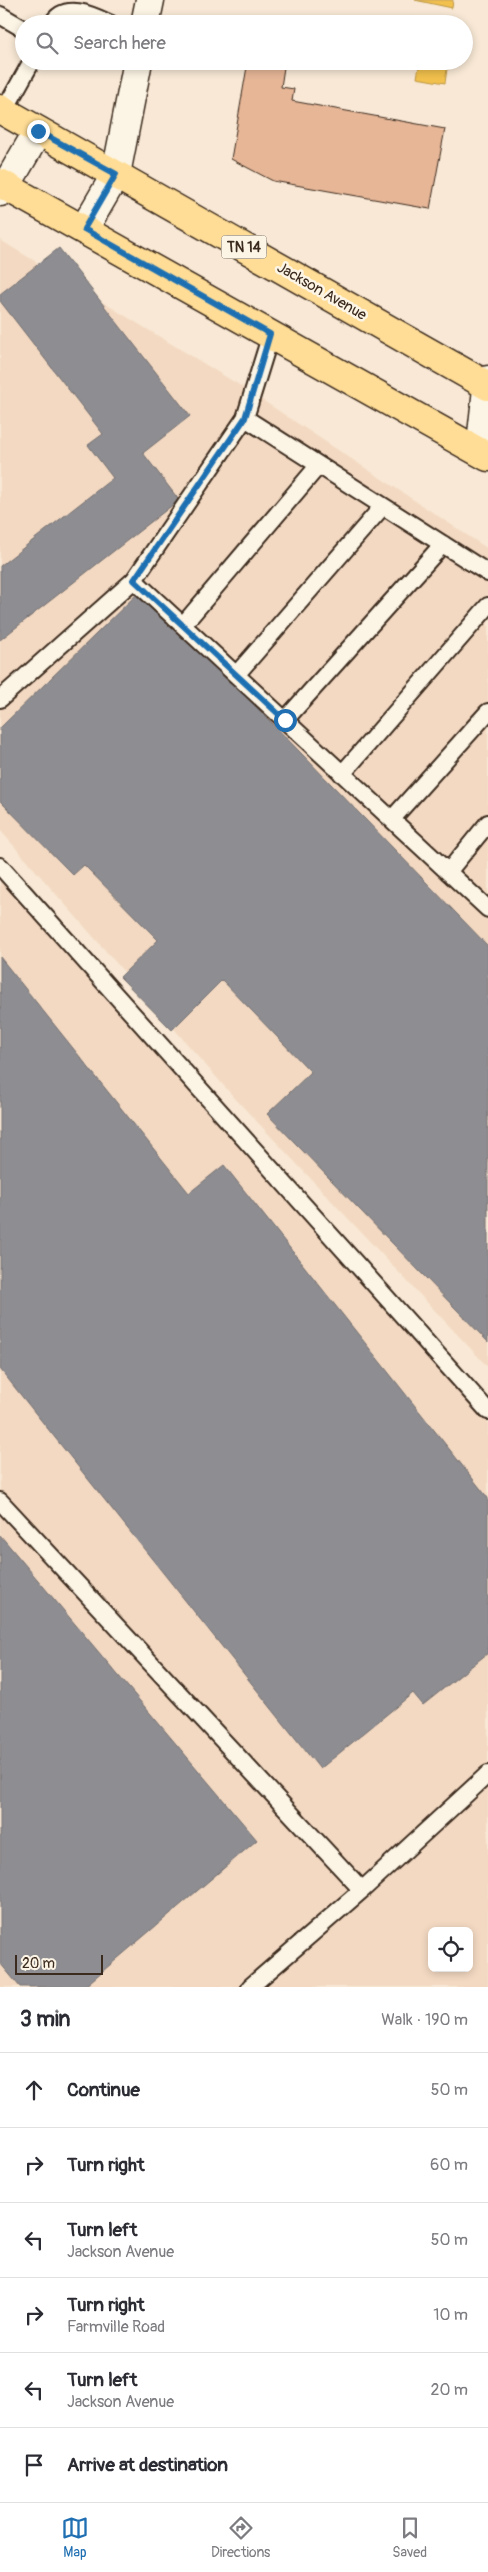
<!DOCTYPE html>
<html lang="en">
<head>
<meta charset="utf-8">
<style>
	body { margin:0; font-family:Pangolin,sans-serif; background:#f7f7f7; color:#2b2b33 }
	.controls { position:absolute; right:15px; bottom:15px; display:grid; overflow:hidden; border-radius:8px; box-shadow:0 2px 8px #0003 }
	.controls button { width:45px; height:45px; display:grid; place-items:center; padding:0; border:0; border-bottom:1px solid #e1e1e2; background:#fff; color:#2b2b33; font:25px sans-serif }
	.scale { position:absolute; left:15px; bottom:12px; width:88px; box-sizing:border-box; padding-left:5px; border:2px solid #3b2a1e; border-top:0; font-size:14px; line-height:18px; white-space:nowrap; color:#3b2a1e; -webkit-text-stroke:4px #fcf5e5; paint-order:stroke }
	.stop { position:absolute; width:15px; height:15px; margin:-11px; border:4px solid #1f6fb2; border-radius:50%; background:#fff }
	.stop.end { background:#1f6fb2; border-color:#fff; box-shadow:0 1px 5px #0008 }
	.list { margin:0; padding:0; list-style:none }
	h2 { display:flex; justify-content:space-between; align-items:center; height:65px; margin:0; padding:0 20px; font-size:21px }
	h2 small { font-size:16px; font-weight:400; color:#7c7c81 }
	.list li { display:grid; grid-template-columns:32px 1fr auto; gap:15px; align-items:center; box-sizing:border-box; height:75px; padding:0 20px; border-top:1px solid #e1e1e2 }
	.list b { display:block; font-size:19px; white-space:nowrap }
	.list p { margin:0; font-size:16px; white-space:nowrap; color:#7c7c81 }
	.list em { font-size:16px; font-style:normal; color:#7c7c81 }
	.icon { flex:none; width:28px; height:28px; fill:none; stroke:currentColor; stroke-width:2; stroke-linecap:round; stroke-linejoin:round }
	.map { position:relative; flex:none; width:488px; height:1987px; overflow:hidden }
	.search { position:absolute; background:#fff; box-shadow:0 2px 8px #0003; left:15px; right:15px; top:15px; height:55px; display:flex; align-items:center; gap:12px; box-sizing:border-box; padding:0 18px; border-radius:28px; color:#7c7c81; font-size:19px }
	.sheet { height:515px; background:#fff }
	nav { display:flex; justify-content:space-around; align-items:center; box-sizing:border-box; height:70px; border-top:1px solid #e1e1e2; background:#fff; font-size:14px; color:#7c7c81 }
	nav a { display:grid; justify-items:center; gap:2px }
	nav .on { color:#1f6fb2 }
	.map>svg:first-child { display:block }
</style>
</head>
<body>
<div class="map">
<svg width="488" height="1987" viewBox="0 0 488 1987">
	<rect width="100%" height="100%" fill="#f8e8d5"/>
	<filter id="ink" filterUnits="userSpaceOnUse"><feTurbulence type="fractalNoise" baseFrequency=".02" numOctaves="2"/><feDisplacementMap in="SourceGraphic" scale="10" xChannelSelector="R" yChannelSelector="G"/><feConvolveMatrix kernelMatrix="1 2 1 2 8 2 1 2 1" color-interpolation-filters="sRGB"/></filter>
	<g filter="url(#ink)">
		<path fill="#f3d9c2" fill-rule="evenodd" d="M0,240L244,388L488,549V1367L232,1095L0,830Z
			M0,866L488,1421V1987H0ZM432,1931H469V1968H432Z"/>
		<path fill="#f2c14e" stroke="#bb9440" d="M415,0H453L452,8Z
			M411,17L448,24H410Z
			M403,61H451L450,69H447L445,83L417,78L419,66L403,64Z"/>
		<path fill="#8d8d92" stroke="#746f6f" d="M59,248L190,416L143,453L179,500L0,640V566L113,478L88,445L103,434L0,301V294Z
			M142,589L488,946V1342L267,1114L311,1072L222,980L172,1030L120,977L158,940L84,865L73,875L0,801V728Z
			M0,957L189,1193L224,1165L488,1498V1653L423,1705L413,1693L320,1769L0,1369Z
			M0,1535L257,1840L84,1987H20L0,1963Z"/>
		<path fill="#e6b697" stroke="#3b2a1e" d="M256,18L287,24H255Z
			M248,61H285L281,87L294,89L292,101L445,129L430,209L273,181L231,159Z"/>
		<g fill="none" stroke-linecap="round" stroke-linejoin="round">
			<defs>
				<path id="lane" d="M0,15L24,29
					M52,24C65,1 94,16 111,24
					M4,111L32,61
					M271,334L245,418L488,573
					M134,580L245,418
					M183,625L319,465
					M236,675L383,506
					M0,699L134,580L488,909
					M285,720L443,544
					M342,774L488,606
					M392,819L488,712
					M0,866L488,1411
					M448,872L488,823
					M0,1501L362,1890L250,1987
					M362,1890L488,1774"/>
				<path id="street" d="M145,24L150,0
					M0,192L6,186L38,131
					M84,229L116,174L138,61
					M480,452L488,380"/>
				<path id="primary" d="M0,109L488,386
					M0,183L488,457"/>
			</defs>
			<use href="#lane" stroke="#3b2a1e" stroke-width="20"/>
			<use href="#street" stroke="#3b2a1e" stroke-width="31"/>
			<use href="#primary" stroke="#3b2a1e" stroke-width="31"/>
			<use href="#lane" stroke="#fcf5e5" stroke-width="16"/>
			<use href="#street" stroke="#fcf5e5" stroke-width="28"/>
			<use href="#primary" stroke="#ffdd96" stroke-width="28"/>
		</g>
	</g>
	<g fill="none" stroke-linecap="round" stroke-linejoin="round" filter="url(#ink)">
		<path stroke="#1f6fb2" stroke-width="6" d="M38,131L116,174L84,229L270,334L245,418L134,580L285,720"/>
	</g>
	<g text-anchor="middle" stroke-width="5" stroke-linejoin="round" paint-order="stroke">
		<rect fill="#fcf5e5" stroke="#75675a" stroke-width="1" x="221.5" y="235.5" width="45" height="23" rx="4"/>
		<g font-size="14" font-weight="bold" fill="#3b2a1e">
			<text x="244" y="252">TN 14</text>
		</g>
		<g font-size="15" fill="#3b2a1e" stroke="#fcf5e5">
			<text transform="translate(322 291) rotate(30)" y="5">Jackson Avenue</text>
		</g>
	</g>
</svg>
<div class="controls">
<button><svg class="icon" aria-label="locate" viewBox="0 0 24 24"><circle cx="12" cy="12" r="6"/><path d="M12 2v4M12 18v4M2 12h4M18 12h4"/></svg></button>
</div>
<div class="scale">20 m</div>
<div class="stop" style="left:285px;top:720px"></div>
<div class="stop end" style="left:38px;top:131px"></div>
<div class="search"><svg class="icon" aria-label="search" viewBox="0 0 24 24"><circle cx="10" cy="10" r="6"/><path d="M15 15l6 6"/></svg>Search here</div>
</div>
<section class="sheet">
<h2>3 min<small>Walk · 190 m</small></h2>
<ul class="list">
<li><svg class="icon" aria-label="ahead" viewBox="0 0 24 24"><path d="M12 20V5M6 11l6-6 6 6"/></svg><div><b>Continue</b></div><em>50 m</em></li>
<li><svg class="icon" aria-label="right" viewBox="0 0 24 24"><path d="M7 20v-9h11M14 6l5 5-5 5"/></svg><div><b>Turn right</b></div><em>60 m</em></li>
<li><svg class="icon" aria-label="left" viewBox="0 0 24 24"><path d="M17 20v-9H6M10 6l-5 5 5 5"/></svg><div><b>Turn left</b><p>Jackson Avenue</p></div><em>50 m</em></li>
<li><svg class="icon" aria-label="right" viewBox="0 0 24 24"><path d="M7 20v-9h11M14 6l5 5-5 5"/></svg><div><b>Turn right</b><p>Farmville Road</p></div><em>10 m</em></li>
<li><svg class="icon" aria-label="left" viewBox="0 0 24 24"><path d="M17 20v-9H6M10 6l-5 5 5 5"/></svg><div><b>Turn left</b><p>Jackson Avenue</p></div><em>20 m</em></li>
<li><svg class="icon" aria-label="arrive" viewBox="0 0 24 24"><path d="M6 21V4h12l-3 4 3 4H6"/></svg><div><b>Arrive at destination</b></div></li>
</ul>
</section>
<nav>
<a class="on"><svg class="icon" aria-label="map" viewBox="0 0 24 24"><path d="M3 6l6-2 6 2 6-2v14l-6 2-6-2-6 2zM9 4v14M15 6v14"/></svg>Map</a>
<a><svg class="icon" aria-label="directions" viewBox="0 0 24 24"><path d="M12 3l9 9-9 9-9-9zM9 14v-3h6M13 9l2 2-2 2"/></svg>Directions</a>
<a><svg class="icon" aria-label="saved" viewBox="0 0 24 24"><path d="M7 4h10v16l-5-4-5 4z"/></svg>Saved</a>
</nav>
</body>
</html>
